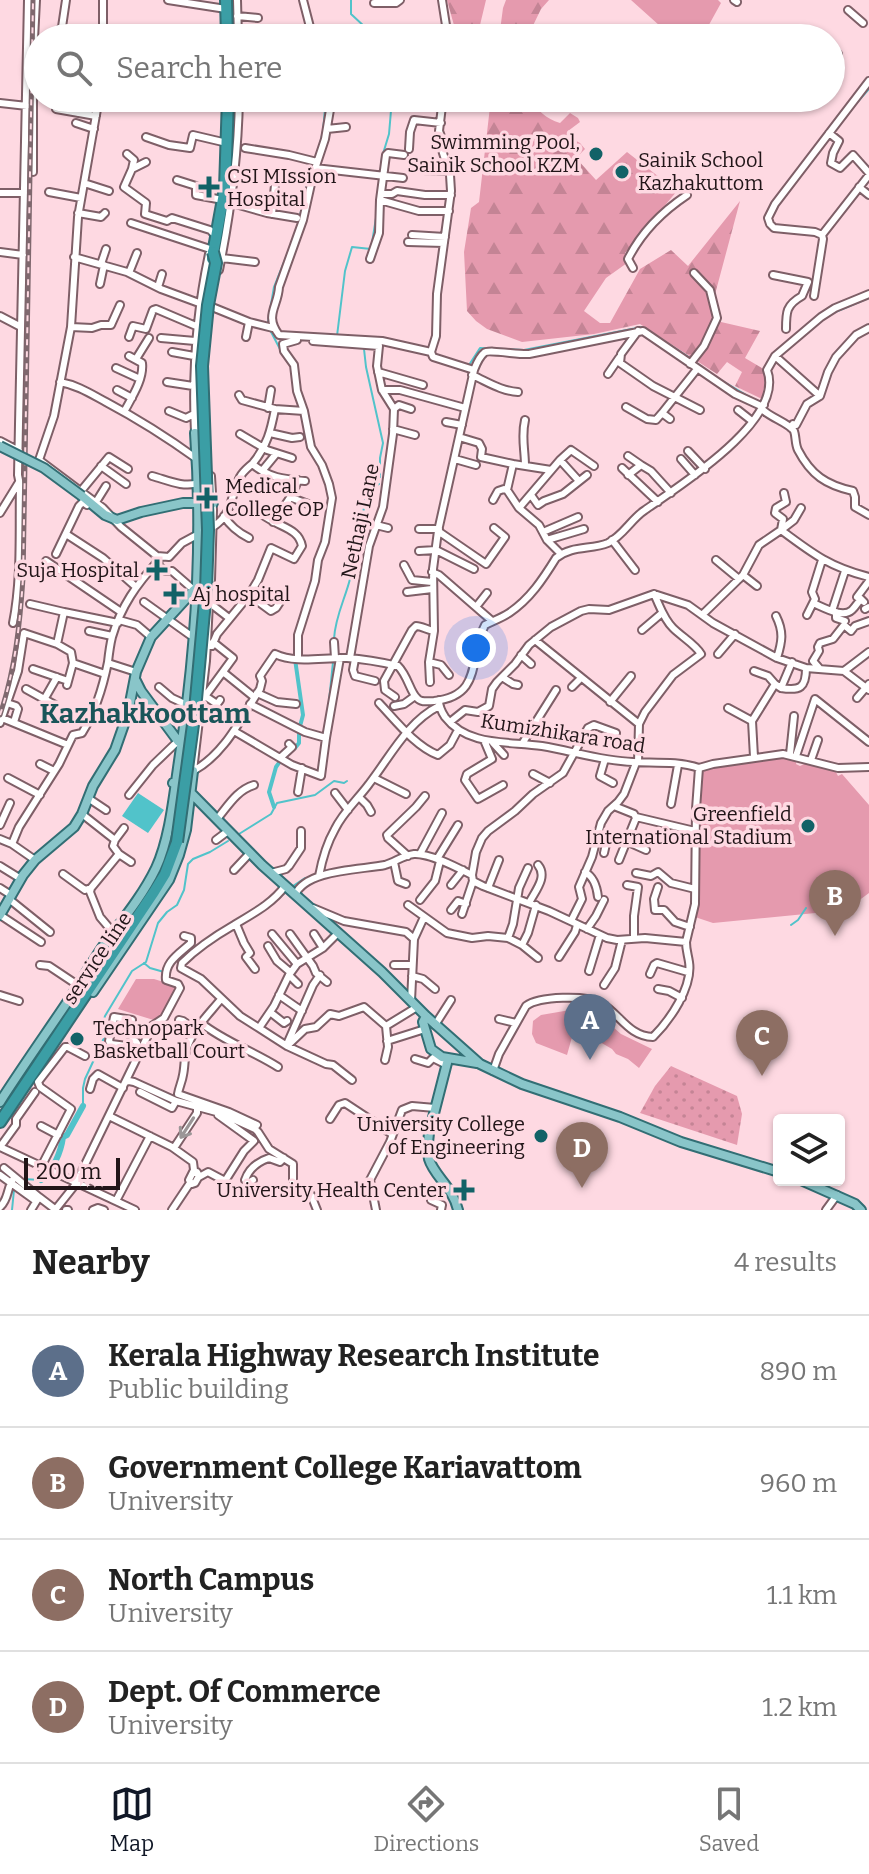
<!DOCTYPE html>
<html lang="en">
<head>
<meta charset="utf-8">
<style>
	body { margin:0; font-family:Bitter,serif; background:#f2f2f2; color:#222 }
	.controls { position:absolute; right:24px; bottom:24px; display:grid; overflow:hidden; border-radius:8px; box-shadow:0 2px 6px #0004 }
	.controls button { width:72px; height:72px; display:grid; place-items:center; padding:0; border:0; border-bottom:2px solid #e0e0e0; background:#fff; color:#222; font:40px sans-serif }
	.scale { position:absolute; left:24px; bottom:20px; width:96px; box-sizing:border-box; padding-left:8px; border:4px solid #211518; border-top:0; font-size:22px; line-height:28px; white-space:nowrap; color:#211518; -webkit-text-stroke:6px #fed9e2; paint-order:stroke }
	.you { position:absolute; left:476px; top:648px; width:28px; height:28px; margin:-20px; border:6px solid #fff; border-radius:50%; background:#1a73e8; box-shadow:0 0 0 12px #1a73e833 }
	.badge { display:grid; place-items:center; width:52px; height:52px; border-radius:50%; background:#111827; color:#fff; font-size:26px; font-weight:700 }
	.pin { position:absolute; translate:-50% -66px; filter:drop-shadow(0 2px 4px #0008) }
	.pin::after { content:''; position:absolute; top:42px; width:28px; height:24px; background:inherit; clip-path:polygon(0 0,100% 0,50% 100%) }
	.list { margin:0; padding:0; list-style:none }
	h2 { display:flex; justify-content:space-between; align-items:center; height:104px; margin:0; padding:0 32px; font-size:34px }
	h2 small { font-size:26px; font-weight:400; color:#767676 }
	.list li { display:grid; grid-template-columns:52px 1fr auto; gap:24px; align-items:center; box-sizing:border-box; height:112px; padding:0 32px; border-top:2px solid #e0e0e0 }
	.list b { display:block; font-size:30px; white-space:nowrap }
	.list p { margin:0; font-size:26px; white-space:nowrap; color:#767676 }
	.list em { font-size:26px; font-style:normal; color:#767676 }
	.icon { flex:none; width:44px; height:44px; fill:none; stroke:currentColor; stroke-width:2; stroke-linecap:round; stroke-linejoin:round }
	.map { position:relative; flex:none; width:869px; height:1210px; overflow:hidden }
	.search { position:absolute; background:#fff; box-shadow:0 2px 6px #0004; left:24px; right:24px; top:24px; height:88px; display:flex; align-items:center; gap:20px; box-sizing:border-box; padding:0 28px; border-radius:44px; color:#767676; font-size:30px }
	.sheet { height:552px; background:#fff }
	nav { display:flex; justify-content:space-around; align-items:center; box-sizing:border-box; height:112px; border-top:2px solid #e0e0e0; background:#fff; font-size:22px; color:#767676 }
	nav a { display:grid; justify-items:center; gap:4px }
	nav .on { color:#111827 }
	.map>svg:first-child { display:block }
</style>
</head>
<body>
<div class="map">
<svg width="869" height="1210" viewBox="0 0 869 1210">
	<defs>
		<pattern id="grass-dots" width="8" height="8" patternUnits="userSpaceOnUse" patternTransform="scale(2)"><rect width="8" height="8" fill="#e59aae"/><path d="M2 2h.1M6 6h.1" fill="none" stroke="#c48495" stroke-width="1.8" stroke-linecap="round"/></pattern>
		<pattern id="forest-firs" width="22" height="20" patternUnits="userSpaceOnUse" patternTransform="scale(2)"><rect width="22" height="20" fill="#e59aae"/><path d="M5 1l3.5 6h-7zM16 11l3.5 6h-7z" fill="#c48495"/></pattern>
	</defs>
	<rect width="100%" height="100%" fill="#fed9e2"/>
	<path fill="url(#grass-dots)" d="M671,1066L737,1096L742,1114L737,1145L640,1113L655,1086Z"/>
	<path fill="url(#forest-firs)" d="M447,0H486L480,25L473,26L468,32L455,29Z
		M506,0H549L541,9L527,38H499L503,8Z
		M491,98H530C537,110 546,119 560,123L570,113L578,118L580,122L568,131L569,137L580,143L585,149L576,158L596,180L627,152L677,191L625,253L627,263L606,278L584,311L600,323H610L640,269L671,250L688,266L740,201L714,298L721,322L760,331L745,358L767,371L762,399L735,386L742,372L727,362L717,374L640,324L594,334L522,342L487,329L476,321L467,311L464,252L471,208L479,202Z"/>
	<path fill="#e59aae" d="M631,0H718L721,3L705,32L699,38H679L664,25L660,26Z
		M778,756L797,759L796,764L800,766L809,762L835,770L838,776L842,774L869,805V893L846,910L713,923L695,917L697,813L701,772L724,764Z
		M136,979H154L180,987L160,1022L118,1009Z
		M570,1010L606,1021L621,1034L652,1049L639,1068L628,1059L616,1054L612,1049L581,1031L577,1030L572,1037L567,1055L536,1043L532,1034L533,1021L541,1015Z"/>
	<path fill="#51c3ca" d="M138,793L164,810L148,833L122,816Z"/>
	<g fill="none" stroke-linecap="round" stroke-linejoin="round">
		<path stroke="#51c3ca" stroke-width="2" d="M351,0V14L366,28
			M306,24V38
			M846,115L869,89
			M320,144L323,131L326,98
			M381,167L382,157L389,134L392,99L391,98
			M306,188L313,165
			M298,224L305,194
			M833,313L869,298
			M268,322L274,287L294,237
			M269,328L281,351
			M337,336L345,271L352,247L371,249L377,212
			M793,345L803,336
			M364,349L366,367L383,443L380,458V477
			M695,362L714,376L753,399
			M469,365L480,348L524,350L642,327L690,358
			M768,410L765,406L772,386L770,371
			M334,639C335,617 345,599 350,579C357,550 361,521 367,492L379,484
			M329,701L333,662
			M239,834L271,814L277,803L315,795L334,781L344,783L347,781
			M293,886L305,878
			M278,899L288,890
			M813,902L824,893
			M791,925L798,920L806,908
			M144,963L150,968L164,972
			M83,1106V1088L85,1079L104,1038L101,1030L105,1016L132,971L146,962L158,923L167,912L177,905L184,890L188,864L193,859L210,852L228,841
			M23,1179L41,1180
			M12,1210L14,1190"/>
		<path stroke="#51c3ca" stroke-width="4" d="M291,751L295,748L299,743V730L303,715L295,659
			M274,807L269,792L276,767L281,760"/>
		<path stroke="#51c3ca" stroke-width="6" d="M41,1180C53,1171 61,1152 63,1137L67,1135L83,1106"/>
		<defs>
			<path id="minor" d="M103,0V38
				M168,0L226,9
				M237,0L238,38
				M303,0L310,27V38
				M442,0L448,38
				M734,0L737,2
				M374,3H396L400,0
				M848,10L863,23
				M237,16L258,18
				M89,29L104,31
				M238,33H247L281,38
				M52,38L62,27L66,0
				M831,48L838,54
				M99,98L78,217L71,327L54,416L39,460L103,508L121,527L157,556L159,566L165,571H172L195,591
				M332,98L325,139L313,175L303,220L279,287C278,307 264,315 279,335L382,341L431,352L433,357L474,370C476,365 479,357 484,353C488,349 519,355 529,354L643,331L735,394L761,406L764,405
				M0,103L27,106
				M56,109L96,116
				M78,113V105L83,98
				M76,123L94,129
				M327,129L346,127
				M829,133L839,141L833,153L831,163L840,168L853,155L869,173
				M146,137L169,145L190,148L193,135L227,143
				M245,148L289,155L317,162
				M409,149L410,132L414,120L441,123
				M127,154L134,160L132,169
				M146,162L132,169L124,187L146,203L145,214L167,221L172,218L210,230L213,233
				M315,168L403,178
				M423,170L449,171
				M33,172V59L36,0
				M177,180L196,186V195L223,200
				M84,183L109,191
				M859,187L869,195
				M49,192L81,198
				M0,193H24
				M381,194H392L397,191L425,195H451
				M380,200L419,211H449
				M232,203L267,213L297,218
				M78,213L101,217L105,213
				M272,214L275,185
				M131,223L210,249
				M412,235L445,237
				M822,235L869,175
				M408,242L444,243
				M0,252L23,255
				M74,257L127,272L161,289L199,303
				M222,258L255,262
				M370,259L379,233L380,200L386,155L388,153L404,155
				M101,264L106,249
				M633,268L628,259C641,233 663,211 687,195
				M219,270C231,211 238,158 239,98
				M129,273L137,253
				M773,275L808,282
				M100,284L104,265
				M158,287L162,274
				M814,296L823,239L822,235L815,232L774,228L770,224L768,218L775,204L869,81
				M212,307L249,322L273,328
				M0,316L21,327
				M71,327L92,328L101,325H111L120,305
				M786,329C786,312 786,305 802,296L808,282
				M638,331L621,354L620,363L653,386L700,410
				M129,337L133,326L146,329L153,310L156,309L196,326
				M246,337L249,322
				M161,338L195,341
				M297,340L283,344L284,351L294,365L297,391L304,411L311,447L322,465L329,484L332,498L325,542L318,560L315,581L298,635V659
				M313,341L379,346L377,366L382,390L394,409L393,434L383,507L369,546L350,658
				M172,352L194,356
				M431,352L436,336L437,294L451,191L450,175L442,150V139L439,131L443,98
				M775,356L820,396
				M136,359L149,338
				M690,364L704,346L717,318L710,290L694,273
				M116,368L140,379
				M378,372L423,385
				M608,374L619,358
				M472,375C488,382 501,391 518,392
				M60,382C77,385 91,394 106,402C138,419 168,438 197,459
				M167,382L193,386
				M117,390L132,398
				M382,390H400L465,408
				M239,395L242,400L275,409
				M626,407L647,419L656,420L662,413
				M268,408L271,390
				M394,409L399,405L411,409
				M762,409C769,417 789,423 794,431C796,436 795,444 798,450C811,475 826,485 853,491L855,497V507L869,515
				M738,410L752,421
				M169,411L186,418L194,414
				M124,412C132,397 144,379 142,363L129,356
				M670,419L662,413L697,369
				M446,422L462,425
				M791,428L793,424L796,425L807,404L820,396L828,372L836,357L856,335L869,328
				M393,429L415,435
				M195,433C192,371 196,315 209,254
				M270,433L292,438L300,437
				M240,434L267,450L292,458
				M459,437L479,443L482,449L481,457L513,464
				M0,441L19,451
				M688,451L705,469
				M628,456L641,465
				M455,459L476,465
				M681,459L695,475
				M560,460L571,450L594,466
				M252,464C270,478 282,479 305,481
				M101,466L126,484
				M525,466C525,449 521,437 525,420
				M622,468L658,502
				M262,471L276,454
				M628,475L641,465L651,471L671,493
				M152,476C167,480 183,488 198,483
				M211,476L213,510L211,580
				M507,490L519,508
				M81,491L109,457L128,469
				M531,495L538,505L544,501L563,494L587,475
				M292,498L308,504
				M493,500L498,491L504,489L507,490L513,464L551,470
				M96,502L106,486
				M0,513L19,482
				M224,516C230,526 239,533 249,538
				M273,522C284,505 292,499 298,480
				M376,525L388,528
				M213,527C234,513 230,495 240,477C243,471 249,467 253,463C267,446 271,430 275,409L304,411
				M419,529H439
				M781,530L783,519L775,513L776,508L786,502L784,493
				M781,530L794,520L801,508
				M438,531L486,564L505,537L494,528
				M543,532L578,517
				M66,534L103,558L136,587
				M547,540L584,529
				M612,540L635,570
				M419,551L436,550L474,569
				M56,554L79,506L83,502L87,505
				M561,554L547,540L539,525L519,508L560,460L579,481
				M157,556L169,557L182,543L195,536
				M716,560L739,579
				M46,561L121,612
				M404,565L412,580L432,582
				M432,572L439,575L492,621
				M743,575L757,586
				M407,592L432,589
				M249,595L258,580L271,548L294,559L302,546C299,530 284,528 271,520C265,517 259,512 253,508
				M857,597L869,581
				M207,601L229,618
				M144,602L190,635
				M813,603C823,607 843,619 852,610C856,606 858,602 861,599L864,602
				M30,604L64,612
				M476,607L487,593
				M865,609L869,607
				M832,611L845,571
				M836,612V618L845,621
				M702,615L743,575L759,545L781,530C813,554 830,567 869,577
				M807,615L815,599L812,592L822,560
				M776,616C784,632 782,642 777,658
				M119,620L137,625L151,637
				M13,623C22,578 19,530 20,485L18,475L19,424L28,0
				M642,630L662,613
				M89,631L112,636
				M535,640L639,724
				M334,642L335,658
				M57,644L64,612L118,623
				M207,646H212L217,634L249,595L271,611L276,608L284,596
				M718,654L735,634
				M521,655L531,664
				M355,659L353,670L355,676L375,681
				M429,662L441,665L449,675
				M73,663L105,674
				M108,663L136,672
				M33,669L68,681
				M820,669L813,661L819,651L818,647L820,643L833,639L844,625L851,631L855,626L869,621
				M754,671L768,676L775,684
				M844,671L869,652
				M223,672L254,697
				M502,677L513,684L518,685
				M430,682L429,662L434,631
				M159,687L172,698L185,704
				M572,687L581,678
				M781,688C800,691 806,688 806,668
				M26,689L55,705
				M257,693L277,702L296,704
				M205,696L217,704L220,700
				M395,697L385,690L384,681L412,630L416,626C422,626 427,630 434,631L433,569L438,531L474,370
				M45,698L57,677
				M857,698L869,684
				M203,699L233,658L213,642
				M439,700C439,707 441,711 445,717C468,747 509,741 542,746C572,751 602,761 633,762C654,763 679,761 699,768
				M610,702L631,676
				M7,703L16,706L18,709L14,722
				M379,703C396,721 415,746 438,755L450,745L458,730
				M250,704L305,732L326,738
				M394,706L404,704L415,696
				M728,708L752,721
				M2,718L68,745
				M450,722L465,710L478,712L489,706L492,689L497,682L515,664L529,645L551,627L581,611L589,609L609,610L654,594L688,605L713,623L777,658L806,668L844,671L869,690
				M0,723L18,671L24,633L57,644L71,652L73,663L67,685
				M234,731L292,765L321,776L326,738L340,658
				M484,740L492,759L467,774L465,780L478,799L503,785
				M493,743L504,755
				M522,744L556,690
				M790,754L794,716
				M796,756L815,699L869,742
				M754,757L752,721L775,684L781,688L792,662
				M280,758L292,747L289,744
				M605,759L600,776L613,783
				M811,760L818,740
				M638,762L639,724L645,712L673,675L701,654C695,644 682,637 673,628C663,618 660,606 654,594
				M40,764L54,771
				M699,768L713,764L783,754L838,768L869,767
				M190,770L193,771C225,754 241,718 260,689L262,681L260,676L275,654C296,664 324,657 347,658C364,659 381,662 398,666C408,676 410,692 417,698C421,703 429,701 434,701C484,696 468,657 485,625C493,621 501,618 509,613C530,599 543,579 556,558C572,545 591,550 608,543C623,536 631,519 645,510C679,486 786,420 767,370L775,356L821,317L835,308L869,294
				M193,771L206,661L209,603
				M533,774L550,783
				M8,778L40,795
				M374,778L406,794
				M298,792L302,768
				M335,793L348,810
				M129,795L153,765L178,741
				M359,797L367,805L371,812
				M88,798L106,810
				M671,804L678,765
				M614,806L634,814L636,818L619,860
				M82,814L115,840L113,846L119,854L91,888L90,892L100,917L111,930
				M636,817L695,831
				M217,819C228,806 237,790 254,785
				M0,825L10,803
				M595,837L606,844L604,853
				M0,839L12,844L35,860
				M115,840L124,828
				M216,840L228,831
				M626,841L646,850
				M12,844L19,827L59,764L73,735L82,733C96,711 103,687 108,662C109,653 110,645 112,637C121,606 137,584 158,561
				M119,854L131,862
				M420,854L442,813
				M408,856L388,838L387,835L416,807L425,796
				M437,859L458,825
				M394,862L398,881L406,884
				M0,866L21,879
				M234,870L250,853
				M585,872C594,877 597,888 598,897
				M271,873L286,869L289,866L301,848V831
				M636,873L651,876L658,872L671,883L695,889
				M63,874L85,890L91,888
				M472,875L476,852L482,838L488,831L515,811L533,794L563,773L588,728L594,725L616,733
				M319,876C322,860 327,843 335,829C343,812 358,799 369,784C390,757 407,722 439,706
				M451,885L463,870
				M627,885L638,887L634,916V938
				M285,886C272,904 252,914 234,925C215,936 197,948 182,963L181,968L201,979L240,1016L259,1028L274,1006L289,975L297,964L323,948L338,933
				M658,887L654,899L655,910H664L675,922L690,927
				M0,888L11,895
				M488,888L499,860
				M295,895C306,869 361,870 385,865C395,862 404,855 414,854C430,853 458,868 472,875L473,881L483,886L549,911L607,938L617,940L645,938L686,942L695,904L696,809L699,768
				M9,899L50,932
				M420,900L435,881L440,861
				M529,903C535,891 548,877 538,865
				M408,905L447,933L472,938L488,936L508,938L522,945L528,933L536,905
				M313,908L344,921L406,932L414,939L411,1001
				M451,910L458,901L466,904
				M462,914L473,881
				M0,915L41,942
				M571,921L582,899L579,887L592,857L601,823L608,811L618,802L624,794L636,763
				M236,924L244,943L250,953L246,957L255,969
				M587,929L596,916L604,900
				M272,934L297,964
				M290,934L313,966L316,973L327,982
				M314,934L323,948
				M508,938L513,924L519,888L528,868
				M414,939L424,917
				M522,945L538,958
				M268,946L277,961L290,972
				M559,957L575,932L577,925
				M40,965L49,966L76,984
				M394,965H411
				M589,971L600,935
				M650,974L654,965L657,963L688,972
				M289,975L298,984
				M412,976L423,979L435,989
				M604,985L615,968L622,940
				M658,989L669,991L682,998
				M0,995L19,1001
				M279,995L302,1011
				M221,999C209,1014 193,1029 187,1048C184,1057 185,1066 183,1075C182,1082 179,1087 178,1094L229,1112L257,1125
				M270,1012L284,1023L287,1021
				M499,1019L516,1023
				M179,1020L183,1021L196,1030
				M201,1023C225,1042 253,1051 278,1067
				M435,1025L451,1000
				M259,1028L287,1046L326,1064L333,1065L352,1080
				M128.5 1045a4.5 4.5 0 1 1 9 0a4.5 4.5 0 1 1-9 0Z
				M387,1041L425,1029
				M288,1042L313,985L320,975
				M287,1046L305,1029L316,1027L330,1014L339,1016L364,1007L386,1026L417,1007
				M131,1050L127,1046L111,1044L109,1041L114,1017L132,1020
				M415,1059L428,1063L433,1058L447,1065
				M385,1060L388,1047L386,1026
				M493,1071L499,1054L526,1006C539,996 586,995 601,1003C620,1014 628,1036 653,1037C670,1020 693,987 689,962C688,955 686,950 686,942
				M126,1082L129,1081L134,1082L176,1101L220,1113L255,1129L258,1132L269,1149L293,1164V1186L296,1190L311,1195L317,1210
				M90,1089L93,1079L98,1074L123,1088
				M140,1092L172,1108L176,1101
				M110,1115L111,1117L172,1147L193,1162L194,1170L189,1180L192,1184L195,1183L199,1176L197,1172L193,1173
				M330,1119L339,1105L345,1103L392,1134
				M41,1126L58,1135
				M0,1147L135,1210
				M0,1147L16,1125V1119L35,1092
				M174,1148L197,1113V1107
				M41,1167L71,1109L40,1087L38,1082L65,1047H68L85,1056
				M0,1175L36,1201
				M15,1177L39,1197L31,1210
				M199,1177L208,1172L225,1181L244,1151L254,1141L218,1115
				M253,1180L248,1183L245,1180C249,1168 257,1162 269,1158L280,1162L284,1158
				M39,1197L56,1210
				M431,1200L442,1205L441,1210
				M116,1201L150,1136
				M0,1207C10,1198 6,1186 15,1177L4,1168
				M55,1210L75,1185L150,1031L152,1026L164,1018L180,988L178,984L166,980C164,962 179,954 191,943V938L184,936
				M66,1210H68
				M93,1210L98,1208L104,1210
				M172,1210L190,1183
				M376,1210L370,1180L390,1142L402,1110L412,1106L435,1108
				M826,1210L837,1195"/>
			<path id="major" d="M82,496L105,515L117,520L141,512L183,503H213
				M136,681L141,691L178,741
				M173,783L190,792L262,865L382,972L426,1016L480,1064L522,1084L620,1117L681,1142L779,1172
				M0,915L23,875L35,860L74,827L82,814L93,786L115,750L128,713L136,672L151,637L194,590
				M93,992L169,880L179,855L186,830L193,771
				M426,1016L423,1022L431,1049L442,1057L477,1063
				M448,1059L429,1133C428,1141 427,1151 429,1159C434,1176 453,1187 458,1210
				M0,1102C23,1066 48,1031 72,995C82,980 91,964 101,949C120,923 142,897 156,868C170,838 174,794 179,761C196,652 203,543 195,433
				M801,1180L855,1204L861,1210"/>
			<path id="highway" d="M226,0L227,38
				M212,259L225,188L228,98
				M0,1122L154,892L165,874L177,842"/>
		</defs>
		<use href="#minor" stroke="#7e5f67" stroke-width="10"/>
		<use href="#major" stroke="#326e74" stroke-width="12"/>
		<use href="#highway" stroke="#326e74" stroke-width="14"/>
		<use href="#minor" stroke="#fff" stroke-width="6"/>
		<use href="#major" stroke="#89c5c9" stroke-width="8"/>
		<use href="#highway" stroke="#3b9ea5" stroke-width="10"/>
		<defs>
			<path id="rail" d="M0,715C15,670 20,624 23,578L33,0"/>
		</defs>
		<use href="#rail" stroke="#7f686e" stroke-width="5"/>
		<use href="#rail" stroke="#fed9e2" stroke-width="2" stroke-dasharray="6" stroke-linecap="butt"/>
		<defs>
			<path id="major-bridge" d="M0,446L44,468L82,496"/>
			<path id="highway-bridge" d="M177,842L195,710L206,590L208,530L202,366L208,305L216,263L213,252"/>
		</defs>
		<use href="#major-bridge" stroke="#326e74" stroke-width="12" stroke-linecap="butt"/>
		<use href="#highway-bridge" stroke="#326e74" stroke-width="14" stroke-linecap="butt"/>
		<use href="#major-bridge" stroke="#89c5c9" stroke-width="8"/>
		<use href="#highway-bridge" stroke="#3b9ea5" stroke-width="10"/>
	</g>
	<defs><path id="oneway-shaft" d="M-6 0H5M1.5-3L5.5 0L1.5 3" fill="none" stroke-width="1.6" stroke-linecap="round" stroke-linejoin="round" transform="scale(2)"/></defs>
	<use stroke="#9b9697" href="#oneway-shaft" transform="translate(187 1128) rotate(123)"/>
	<g fill="#126267" stroke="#fed9e2" stroke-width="3">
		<circle cx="596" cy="154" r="8"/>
		<circle cx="622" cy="172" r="8"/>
		<path d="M205 175h8v8h8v8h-8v8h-8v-8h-8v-8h8z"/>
		<path d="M203 486h8v8h8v8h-8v8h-8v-8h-8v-8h8z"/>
		<path d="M153 558h8v8h8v8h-8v8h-8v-8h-8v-8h8z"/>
		<path d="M170 582h8v8h8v8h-8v8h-8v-8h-8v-8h8z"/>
		<circle cx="808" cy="826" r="8"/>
		<circle cx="77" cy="1039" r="8"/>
		<circle cx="541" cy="1136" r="8"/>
		<path d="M460 1178h8v8h8v8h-8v8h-8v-8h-8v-8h8z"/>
	</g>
	<g text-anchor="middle" stroke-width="7" stroke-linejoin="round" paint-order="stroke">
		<g font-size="20" fill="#211518" stroke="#fed9e2" text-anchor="end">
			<text x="580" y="149">Swimming Pool,<tspan x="580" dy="23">Sainik School KZM</tspan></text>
			<text x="638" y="167" text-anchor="start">Sainik School<tspan x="638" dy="23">Kazhakuttom</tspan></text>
			<text x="227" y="183" text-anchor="start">CSI MIssion<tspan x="227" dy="23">Hospital</tspan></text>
			<text x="225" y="493" text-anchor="start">Medical<tspan x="225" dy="23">College OP</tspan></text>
			<text x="139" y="577">Suja Hospital</text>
			<text x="192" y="601" text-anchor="start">Aj hospital</text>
			<text x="792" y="821">Greenfield<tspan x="792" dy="23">International Stadium</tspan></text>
			<text x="93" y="1035" text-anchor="start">Technopark<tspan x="93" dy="23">Basketball Court</tspan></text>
			<text x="525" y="1131">University College<tspan x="525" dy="23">of Engineering</tspan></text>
			<text x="446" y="1197">University Health Center</text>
		</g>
		<g font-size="20" fill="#211518" stroke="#fed9e2">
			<text transform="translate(360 521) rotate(-78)" y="7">Nethaji Lane</text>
			<text transform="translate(563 733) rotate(9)" y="7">Kumizhikara road</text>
			<text transform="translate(97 958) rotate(-56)" y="7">service line</text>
		</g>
		<g font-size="28" font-weight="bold" fill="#1a5559" stroke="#fed9e2">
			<text x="145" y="723">Kazhakkoottam</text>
		</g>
	</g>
</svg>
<div class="controls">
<button><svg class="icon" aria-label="layers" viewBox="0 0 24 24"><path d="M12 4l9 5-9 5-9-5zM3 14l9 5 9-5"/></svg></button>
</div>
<div class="scale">200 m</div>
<div class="you"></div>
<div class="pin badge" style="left:590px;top:1060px;background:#5c6f8a">A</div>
<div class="pin badge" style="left:835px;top:936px;background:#8d6e63">B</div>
<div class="pin badge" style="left:762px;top:1076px;background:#8d6e63">C</div>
<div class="pin badge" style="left:582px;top:1188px;background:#8d6e63">D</div>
<div class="search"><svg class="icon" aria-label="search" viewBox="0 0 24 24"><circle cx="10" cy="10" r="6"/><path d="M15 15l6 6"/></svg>Search here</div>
</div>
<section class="sheet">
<h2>Nearby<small>4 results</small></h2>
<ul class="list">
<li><span class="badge" style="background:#5c6f8a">A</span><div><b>Kerala Highway Research Institute</b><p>Public building</p></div><em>890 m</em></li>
<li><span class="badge" style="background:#8d6e63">B</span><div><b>Government College Kariavattom</b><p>University</p></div><em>960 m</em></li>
<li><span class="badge" style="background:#8d6e63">C</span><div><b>North Campus</b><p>University</p></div><em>1.1 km</em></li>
<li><span class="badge" style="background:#8d6e63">D</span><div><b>Dept. Of Commerce</b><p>University</p></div><em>1.2 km</em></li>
</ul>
</section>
<nav>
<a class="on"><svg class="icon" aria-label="map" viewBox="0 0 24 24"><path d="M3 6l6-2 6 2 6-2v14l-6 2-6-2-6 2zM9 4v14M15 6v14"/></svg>Map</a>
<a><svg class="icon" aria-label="directions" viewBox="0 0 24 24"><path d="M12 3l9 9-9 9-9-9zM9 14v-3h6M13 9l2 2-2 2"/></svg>Directions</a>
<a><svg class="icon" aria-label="saved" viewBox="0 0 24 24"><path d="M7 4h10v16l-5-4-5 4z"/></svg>Saved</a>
</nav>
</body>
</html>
